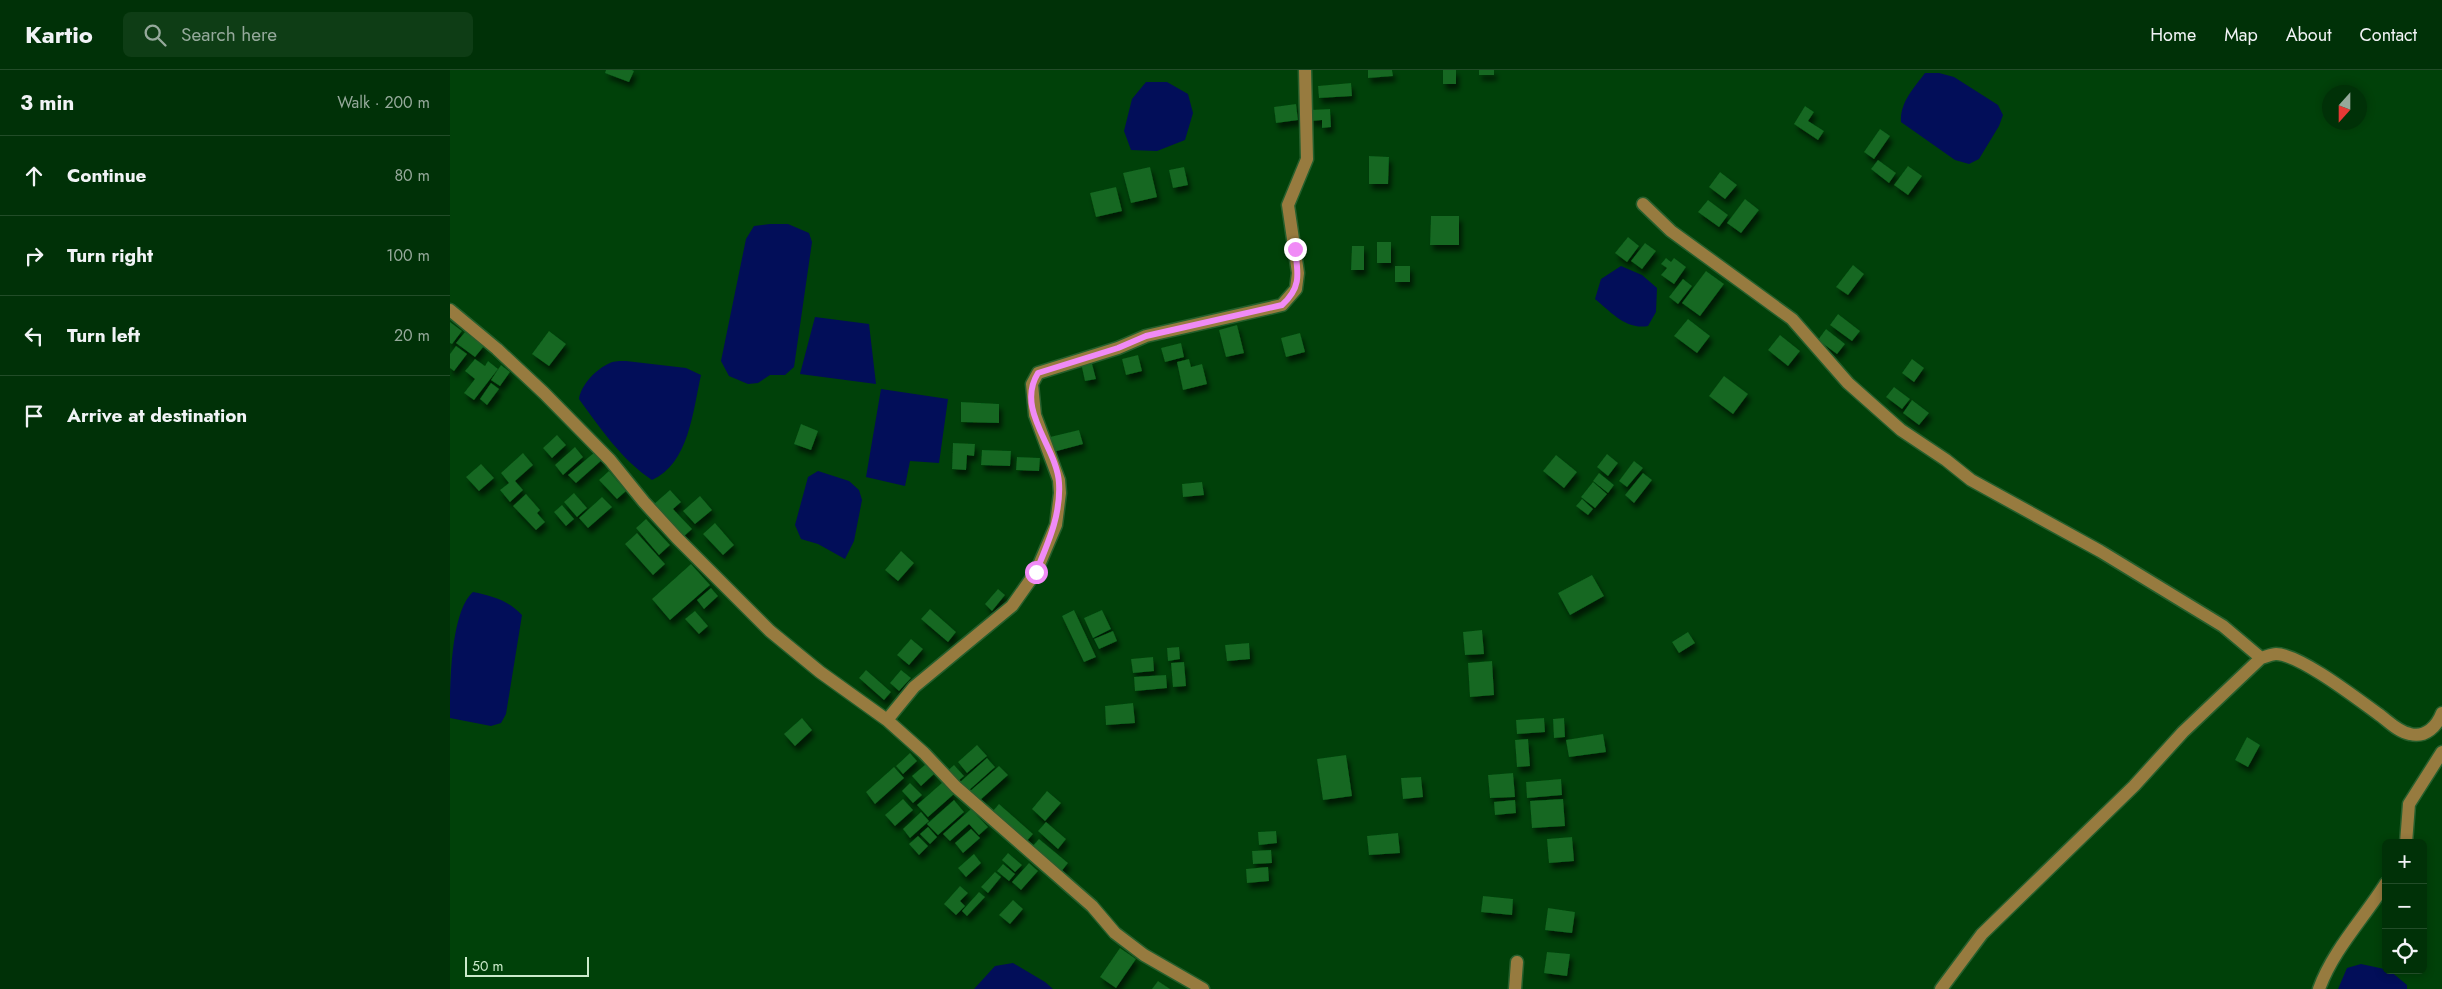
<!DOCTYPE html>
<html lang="en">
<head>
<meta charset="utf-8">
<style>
	body { margin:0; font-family:Jost,sans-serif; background:#0e3d15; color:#f1f3f6 }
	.controls { position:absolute; right:15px; bottom:15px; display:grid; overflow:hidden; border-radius:8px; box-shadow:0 2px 8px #0003 }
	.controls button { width:45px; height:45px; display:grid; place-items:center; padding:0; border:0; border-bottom:1px solid #224c28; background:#003107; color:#f1f3f6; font:25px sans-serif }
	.compass { position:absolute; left:1872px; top:15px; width:45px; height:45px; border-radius:50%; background:#003107; box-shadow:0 2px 8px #0003; rotate:201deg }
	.scale { position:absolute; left:15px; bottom:12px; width:124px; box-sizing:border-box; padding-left:5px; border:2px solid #cbeacb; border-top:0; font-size:14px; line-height:18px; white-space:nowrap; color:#cbeacb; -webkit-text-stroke:4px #004109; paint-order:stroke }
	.stop { position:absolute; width:15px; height:15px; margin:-11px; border:4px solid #f08bf6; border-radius:50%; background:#fff }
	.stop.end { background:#f08bf6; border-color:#fff; box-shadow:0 1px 5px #0008 }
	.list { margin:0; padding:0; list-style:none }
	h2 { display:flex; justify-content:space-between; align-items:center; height:65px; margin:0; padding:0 20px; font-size:21px }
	h2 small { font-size:16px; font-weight:400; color:#95a99b }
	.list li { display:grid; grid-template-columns:32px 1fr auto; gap:15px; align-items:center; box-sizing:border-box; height:80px; padding:0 20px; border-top:1px solid #224c28 }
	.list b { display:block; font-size:19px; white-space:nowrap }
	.list em { font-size:16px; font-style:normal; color:#95a99b }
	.icon { flex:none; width:28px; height:28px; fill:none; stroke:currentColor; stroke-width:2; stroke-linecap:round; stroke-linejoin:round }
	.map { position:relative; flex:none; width:1992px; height:919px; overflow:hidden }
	header { display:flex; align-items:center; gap:30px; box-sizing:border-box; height:70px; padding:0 25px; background:#003107; border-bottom:1px solid #224c28 }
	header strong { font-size:24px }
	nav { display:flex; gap:28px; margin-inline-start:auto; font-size:18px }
	.search { width:350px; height:45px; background:#0e3d15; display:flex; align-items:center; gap:12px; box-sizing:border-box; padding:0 18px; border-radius:8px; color:#95a99b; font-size:19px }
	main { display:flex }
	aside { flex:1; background:#003107 }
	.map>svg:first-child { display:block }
</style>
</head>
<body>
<header>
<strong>Kartio</strong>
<div class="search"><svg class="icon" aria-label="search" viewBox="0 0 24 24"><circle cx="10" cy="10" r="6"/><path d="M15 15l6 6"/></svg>Search here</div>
<nav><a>Home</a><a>Map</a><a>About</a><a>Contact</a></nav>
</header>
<main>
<aside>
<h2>3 min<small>Walk · 200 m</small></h2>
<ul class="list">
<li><svg class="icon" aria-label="ahead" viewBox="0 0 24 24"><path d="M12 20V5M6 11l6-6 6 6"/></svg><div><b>Continue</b></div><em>80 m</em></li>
<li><svg class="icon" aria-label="right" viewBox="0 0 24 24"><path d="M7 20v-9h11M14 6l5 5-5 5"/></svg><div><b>Turn right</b></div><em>100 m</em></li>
<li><svg class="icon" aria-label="left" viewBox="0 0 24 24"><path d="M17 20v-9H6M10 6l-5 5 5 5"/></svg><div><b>Turn left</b></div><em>20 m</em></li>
<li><svg class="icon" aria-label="arrive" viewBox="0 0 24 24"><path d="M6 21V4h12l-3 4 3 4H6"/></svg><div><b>Arrive at destination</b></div></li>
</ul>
</aside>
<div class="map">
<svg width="1992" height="919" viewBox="0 0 1992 919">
	<defs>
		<filter id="shadow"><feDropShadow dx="3" dy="5.5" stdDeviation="2.5" flood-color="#0009"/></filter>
	</defs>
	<rect width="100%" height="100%" fill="#004109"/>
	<path fill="#020e59" d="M1475,3H1489L1504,7L1548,35L1553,45L1549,56L1529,89L1519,94L1505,90L1451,52C1450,32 1464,18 1475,3Z
		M696,12H717L738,24L743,43L735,70L707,81L681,80L674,61L682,29Z
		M320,154H338L359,163L362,172L344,297L335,305H320L308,313L298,314L279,306L271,291L296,169L304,156Z
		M1171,196L1192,205L1207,218L1206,242L1198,256C1176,260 1161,242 1145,229L1151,209Z
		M365,247L419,254L426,314L350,304Z
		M176,291L236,298L251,305C243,340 239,394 202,410C172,390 150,358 129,329C131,315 146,299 160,293C164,291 171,291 176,291Z
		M431,319L498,329L489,393L460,391L455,416L416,407Z
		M368,401L399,411L409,420L412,430L404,471L395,489L368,474L351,469L345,455L358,407Z
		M23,522C42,526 58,530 72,545L56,644L51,653L41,656L0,648C0,618 0,542 23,522Z
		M563,893L595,912L603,919H524L545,896Z
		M1911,894L1939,900L1957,915V919H1888L1897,898Z"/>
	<path fill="#136720" filter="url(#shadow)" d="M156,0H182L184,1L179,12L155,3Z
		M918,0H942L943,6L918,8Z
		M993,0H1006V14H993Z
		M1029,0H1044V5H1029Z
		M901,13L902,26L869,28L868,16Z
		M846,34L848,50L826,53L824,37Z
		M1355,36L1364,42L1358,51L1374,61L1368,70L1344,54Z
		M880,39L881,57L872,58V50L861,51L860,40Z
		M1430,59L1440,66L1424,89L1414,82Z
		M919,86L939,87L938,114H919Z
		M1428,90L1446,103L1439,113L1421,99Z
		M1458,96L1472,106L1458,125L1444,115Z
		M700,97L707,127L681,133L673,103Z
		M734,97L738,115L723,118L719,100Z
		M1270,102L1287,115L1275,129L1259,117Z
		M666,117L672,141L646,147L640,123Z
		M1295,129L1309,140L1291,163L1277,153Z
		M1258,130L1278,145L1269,157L1248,142Z
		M981,146H1009V175H980Z
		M1178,167L1189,176L1177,192L1165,183Z
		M927,172H941V193H927Z
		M1195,173L1206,181L1192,199L1181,191Z
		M902,176H914V200H901Z
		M1216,188L1221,192L1224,188L1236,197L1224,214L1211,205L1217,198L1211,194Z
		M1403,195L1414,204L1398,225L1386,217Z
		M945,196H960V212H945Z
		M1256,201L1274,214L1250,246L1232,233Z
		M1233,209L1242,216L1228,234L1219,227Z
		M1388,244L1410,261L1402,271L1380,255Z
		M1238,249L1260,266L1247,283L1224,266Z
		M0,252L12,261L2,274L0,273Z
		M787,255L794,283L776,287L769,260Z
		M1376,259L1395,274L1387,284L1368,270Z
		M99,261L116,274L99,296L82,284Z
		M15,262L34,276L25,287L6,273Z
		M850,263L855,282L836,287L831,268Z
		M1330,265L1350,281L1338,296L1318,280Z
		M731,273L734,287L715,292L711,278Z
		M6,276L17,284L4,301L0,298V284Z
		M688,285L692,301L676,305L672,289Z
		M25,289L35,296L38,291L48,299L24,330L14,323L25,309L15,301Z
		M739,289L741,297L752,294L757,314L733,320L727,292Z
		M1462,289L1474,298L1464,312L1452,303Z
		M641,290L646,309L635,311L631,293Z
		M51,295L60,302L50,316L41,310Z
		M1274,306L1298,324L1283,344L1259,326Z
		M41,313L49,319L37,335L30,329Z
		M1444,317L1460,329L1452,339L1436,327Z
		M1462,330L1479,343L1469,355L1453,343Z
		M511,332L549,334V353L511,352Z
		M351,354L368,361L361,380L344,374Z
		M629,360L633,374L603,382L600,367Z
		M107,365L116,375L102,388L93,378Z
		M503,373L525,374L524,386L517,385L516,400L502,399Z
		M125,377L133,387L113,405L105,395Z
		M532,380L561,381L560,396L531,395Z
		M146,381L153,389L126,413L118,405Z
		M73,383L83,395L65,411L73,420L60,432L50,420L59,413L51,403Z
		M1157,384L1168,393L1158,406L1147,397Z
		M1106,385L1127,402L1114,418L1093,401Z
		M567,387L590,388L589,401L566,400Z
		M1184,391L1193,398L1177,417L1169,411Z
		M31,394L44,408L29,421L16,407Z
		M159,401L176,421L167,429L149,410Z
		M1149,403L1164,415L1158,423L1143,411Z
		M1193,403L1202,410L1184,433L1175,425Z
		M752,412L754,425L733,427L732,414Z
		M1143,412L1157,424L1145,438L1131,427Z
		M220,420L231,432L223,439L242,459L233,467L204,434Z
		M124,423L137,438L127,447L114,432Z
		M76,424L90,440L87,443L95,452L86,460L63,436Z
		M250,426L262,440L245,454L233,441Z
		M152,427L162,437L138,458L129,448Z
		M1132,429L1143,439L1138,445L1126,436Z
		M112,435L124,449L116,456L104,442Z
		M196,449L220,475L209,485L186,458Z
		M265,453L284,475L273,485L253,464Z
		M187,463L215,494L203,505L175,474Z
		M451,481L464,493L448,511L435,500Z
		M241,494L260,515L220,550L202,529Z
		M1142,505L1154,526L1120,545L1108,523Z
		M261,518L268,526L254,539L247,530Z
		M548,519L555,525L542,541L535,534Z
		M480,539L506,562L498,572L471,549Z
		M624,540L646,587L634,592L612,546Z
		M652,540L661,559L643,568L634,548Z
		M245,541L258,556L249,564L235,549Z
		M1032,560L1034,584L1015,585L1013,562Z
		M663,561L667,571L649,579L644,569Z
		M1238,562L1245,573L1229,583L1222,572Z
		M461,569L473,579L459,595L447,585Z
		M799,573L800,589L777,591L775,575Z
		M729,577L730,589L718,591L717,578Z
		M703,587L704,601L683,603L681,589Z
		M1042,591L1044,625L1020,627L1018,593Z
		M734,592L736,616L723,617L721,593Z
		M416,600L441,622L434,630L409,608Z
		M451,600L461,608L449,621L440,613Z
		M716,605L717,618L685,621L684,607Z
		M683,633L685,653L656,655L655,636Z
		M352,648L362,660L345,676L334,664Z
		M1094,648L1095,662L1067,664L1066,650Z
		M1114,648L1115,667L1104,668L1103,649Z
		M1153,664L1156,682L1119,687L1116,670Z
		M1797,667L1810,675L1798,697L1785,690Z
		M1078,669L1080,696L1067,697L1065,670Z
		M527,675L537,686L517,703L508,692Z
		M460,683L467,691L453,704L446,696Z
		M896,685L902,726L873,730L867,689Z
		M537,688L545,697L517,722L509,713Z
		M476,694L484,704L471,716L462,706Z
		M504,695L514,706L506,713L496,702Z
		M549,696L558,705L528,732L519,722Z
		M444,697L454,708L425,734L416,722Z
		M1063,703L1065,727L1040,728L1038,705Z
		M971,707L973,727L953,729L951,708Z
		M1111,709L1112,725L1077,728L1076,712Z
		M493,712L504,724L478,747L467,735Z
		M460,713L472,725L463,733L452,721Z
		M597,721L611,733L595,751L582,739Z
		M453,729L463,740L445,756L435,745Z
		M1113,729L1115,756L1082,758L1080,731Z
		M504,730L514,742L488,765L477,754Z
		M1065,730L1066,743L1045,745L1044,732Z
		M549,734L583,764L575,773L541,743Z
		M521,739L538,757L529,765L519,754L500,771L493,764Z
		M471,742L479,751L460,768L453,759Z
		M596,752L616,769L608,779L588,761Z
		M478,757L487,767L480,774L470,764Z
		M521,759L530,768L513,783L505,773Z
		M826,761L827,773L809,775L808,762Z
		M948,763L950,783L919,785L917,766Z
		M468,766L478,776L469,785L459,774Z
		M1122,767L1124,791L1099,793L1097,769Z
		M589,769L618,793L610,803L581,778Z
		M821,780L822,793L803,794L802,781Z
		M558,783L572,795L565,802L552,790Z
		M524,784L531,793L516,807L508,798Z
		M579,793L588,801L571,820L562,812Z
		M553,794L565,804L559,811L547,801Z
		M818,797L819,811L797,813L796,799Z
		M545,802L551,807L538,823L531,817Z
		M510,816L518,823L510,831L515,836L506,845L494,834Z
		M529,822L535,827L517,846L512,841Z
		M1033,826L1063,829L1062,845L1031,842Z
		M563,830L573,839L560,854L549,845Z
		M1098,838L1125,842L1122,863L1095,860Z
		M670,878L686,889L666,918L650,907Z
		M1097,882L1120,884L1117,906L1094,903Z
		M708,911L720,919H702Z"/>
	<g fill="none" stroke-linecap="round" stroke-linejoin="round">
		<defs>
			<path id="minor" d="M1193,134L1221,161L1342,249L1398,313L1451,360L1496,390L1521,410L1650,481L1773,556L1811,588
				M0,240L47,279L94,323L160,390L194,432L227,468L320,561L370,602L437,650L474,683L506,717L642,836L665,863L694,885L753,919
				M437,650L464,617L562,536L586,502L606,455L610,423L609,410L585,345L582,314L588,303L668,278L696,266L832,235L846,219L848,203L838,135L857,89L855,0
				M1956,773L1959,734L1992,682
				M1065,919L1067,892
				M1491,919L1532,864L1684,716L1733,662L1811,588C1815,587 1822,584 1826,584C1850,584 1910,631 1931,646C1940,653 1949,662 1960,664C1976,668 1987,656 1992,643
				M1869,919C1883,880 1914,848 1936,813"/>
		</defs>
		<use href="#minor" stroke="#255f2c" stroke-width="15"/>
		<use href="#minor" stroke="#977b3f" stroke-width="12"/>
	</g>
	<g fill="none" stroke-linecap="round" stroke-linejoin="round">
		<path stroke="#f08bf6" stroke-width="6" d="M586,502C598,473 611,445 609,413C607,377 565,340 588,303L668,278L696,266L832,235C852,217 848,203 845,179"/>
	</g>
</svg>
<div class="controls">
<button>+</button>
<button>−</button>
<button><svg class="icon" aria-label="locate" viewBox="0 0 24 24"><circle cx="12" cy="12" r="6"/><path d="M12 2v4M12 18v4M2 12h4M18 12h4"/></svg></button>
</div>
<svg class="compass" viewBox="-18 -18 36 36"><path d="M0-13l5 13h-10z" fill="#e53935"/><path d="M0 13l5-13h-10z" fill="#95a99b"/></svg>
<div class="scale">50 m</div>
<div class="stop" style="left:586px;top:502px"></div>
<div class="stop end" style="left:845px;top:179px"></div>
</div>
</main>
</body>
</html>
